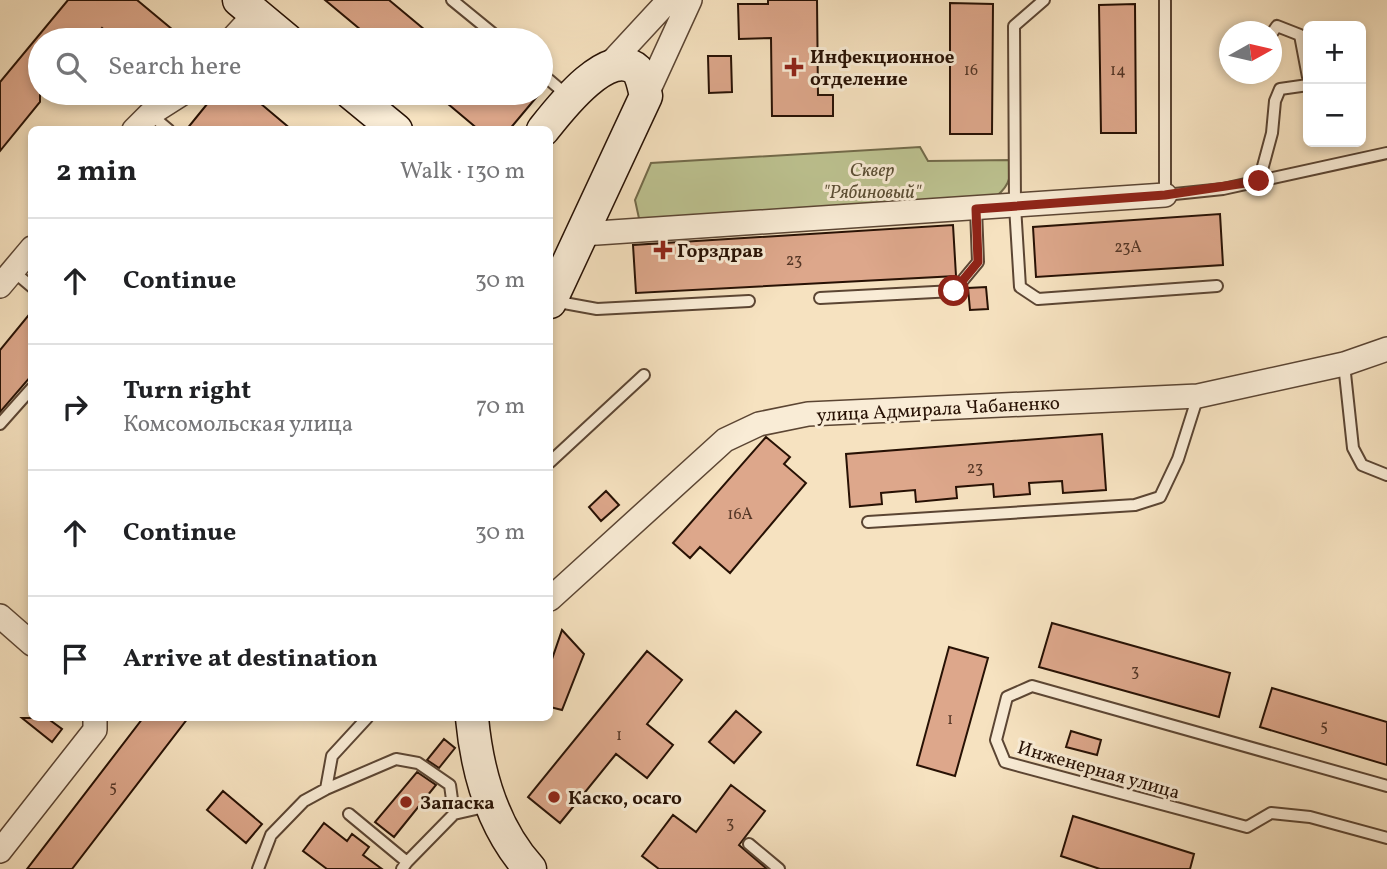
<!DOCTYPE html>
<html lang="en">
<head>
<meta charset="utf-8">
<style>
	body { margin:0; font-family:Vollkorn,serif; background:#f2f2f2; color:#202124 }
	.controls { position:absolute; right:21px; top:21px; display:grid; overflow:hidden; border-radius:10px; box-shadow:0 4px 10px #0003 }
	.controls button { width:63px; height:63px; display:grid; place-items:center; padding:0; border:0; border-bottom:2px solid #e0e0e0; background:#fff; color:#202124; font:35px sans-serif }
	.compass { position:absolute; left:1219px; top:21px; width:63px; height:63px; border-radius:50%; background:#fff; box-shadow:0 4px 10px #0003; rotate:82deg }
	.stop { position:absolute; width:21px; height:21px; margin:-16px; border:5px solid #8f2418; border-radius:50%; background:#fff }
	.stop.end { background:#8f2418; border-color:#fff; box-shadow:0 2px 7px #0008 }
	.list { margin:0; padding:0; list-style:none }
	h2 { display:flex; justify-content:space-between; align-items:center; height:91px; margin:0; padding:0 28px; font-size:30px }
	h2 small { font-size:23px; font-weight:400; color:#757577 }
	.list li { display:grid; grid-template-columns:46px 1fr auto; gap:21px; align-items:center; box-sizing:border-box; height:126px; padding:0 28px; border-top:2px solid #e0e0e0 }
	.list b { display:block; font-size:26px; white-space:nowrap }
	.list p { margin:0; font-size:23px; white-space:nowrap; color:#757577 }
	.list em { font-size:23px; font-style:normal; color:#757577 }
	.icon { flex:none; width:38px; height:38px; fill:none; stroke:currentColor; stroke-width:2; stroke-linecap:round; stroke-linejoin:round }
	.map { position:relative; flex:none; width:1387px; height:869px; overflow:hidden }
	.search { position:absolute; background:#fff; box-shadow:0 4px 10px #0003; left:28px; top:28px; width:525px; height:77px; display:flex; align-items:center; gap:18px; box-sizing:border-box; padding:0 24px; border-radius:38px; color:#757577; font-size:26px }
	.panel { position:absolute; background:#fff; box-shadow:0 4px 10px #0003; left:28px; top:126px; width:525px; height:595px; border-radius:10px }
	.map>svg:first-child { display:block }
</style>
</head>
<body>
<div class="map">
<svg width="1387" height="869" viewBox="0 0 1387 869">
	<rect width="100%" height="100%" fill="#f6e2c0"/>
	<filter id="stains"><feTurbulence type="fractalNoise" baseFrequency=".00286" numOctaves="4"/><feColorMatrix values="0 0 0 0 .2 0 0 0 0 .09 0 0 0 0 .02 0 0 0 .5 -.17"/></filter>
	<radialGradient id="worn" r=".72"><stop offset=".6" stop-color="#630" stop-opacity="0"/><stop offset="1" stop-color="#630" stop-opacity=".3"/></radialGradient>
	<path fill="#bdc391" stroke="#726a4a" stroke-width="2" d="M920,147L928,161L1012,160C1011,179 1008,189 991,200L640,223L635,200L651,163Z"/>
	<path fill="#dda78b" stroke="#271104" stroke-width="2" d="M68,0H137L185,40H116L102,28L92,40H40V102L0,151V82Z
		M325,0H389L437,40H373Z
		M768,0H817L818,95H833V116H772L771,38L739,39L738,4H768Z
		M950,3L993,4L992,134H950Z
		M1135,4L1136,133H1101L1099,5Z
		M708,56H731L732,92L709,93Z
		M216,93H248L292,130H186Z
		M435,93H540L509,130H479Z
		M1220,214L1223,265L1036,277L1033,227Z
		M953,225L956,276L636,293L633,245Z
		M986,287L988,309L970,310L968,288Z
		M32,311V375L0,412V350Z
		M1102,434L1106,490L1063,493L1062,481L1029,483L1030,494L994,497L993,484L956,487L957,498L916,502L915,490L881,493L882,504L850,507L846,454Z
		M766,437L790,457L784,464L806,483L730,573L700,547L690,558L673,543Z
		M606,491L619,505L601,521L589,507Z
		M1052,623L1230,673L1219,717L1039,667Z
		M562,630L584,654L562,710L550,707V665Z
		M949,647L988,658L955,776L917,765Z
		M647,651L682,680L647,724L673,745L647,778L616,754L560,823L528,797Z
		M1272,688L1387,722V765L1260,727Z
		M736,711L761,732L734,763L709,742Z
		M22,718H47L62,729L52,742Z
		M143,718H188L72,869H27Z
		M1071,731L1101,740L1097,755L1066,747Z
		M444,739L455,748L439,768L427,760Z
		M417,772L436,785L394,837L375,822Z
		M731,785L765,811L739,845L767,869H659L642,856L673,815L696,832Z
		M223,791L262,824L246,843L207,810Z
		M1073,816L1194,854L1190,869H1100L1061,856Z
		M324,823L347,841L352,834L369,847L363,855L382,869H327L303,851Z"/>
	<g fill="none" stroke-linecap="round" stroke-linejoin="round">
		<defs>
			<path id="lane" d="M452,0L501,40
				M1044,0L1014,26L1015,206L1020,287L1038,299L1217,286
				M1165,1V195L1223,189L1387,153
				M1272,33L1277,26L1300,35L1308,77
				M541,73L568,96
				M150,114L169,130
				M1259,181L1272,133L1275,101L1280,89L1308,85
				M13,271L32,287
				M820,298L954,291L978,262L976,209
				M553,301L597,309L749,301
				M1344,364L1353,448L1362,465L1387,475
				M0,424L32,388
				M550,462L644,375
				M868,522L1135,505L1160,497L1178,459L1198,396
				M1387,786L1032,686L1007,697L996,740L1005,762L1247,827L1271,813L1310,817L1387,838
				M326,789L332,756L367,718
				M349,814L407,862L402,869
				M454,814L489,806
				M749,844L779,869
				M258,869L271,835L304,801L326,789L396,759L418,763L450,785L454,814L407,862"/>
			<path id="street" d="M231,40L255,14
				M606,68L669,0
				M646,96L690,0
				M134,130L150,114L183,93
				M582,234L1165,195
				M0,286L32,248
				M550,599L725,440L759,424L808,414L1198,396L1344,364L1387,349
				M0,616L32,644
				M0,851L95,730V718"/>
			<path id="secondary" d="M239,0L287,40
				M351,93L396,130
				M543,130C558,111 609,44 637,70C642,76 644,88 646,96L550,302
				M472,718C477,771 493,828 530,869"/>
		</defs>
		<use href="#lane" stroke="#5b4533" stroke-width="14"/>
		<use href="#street" stroke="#5b4533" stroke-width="26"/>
		<use href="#secondary" stroke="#271104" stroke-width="35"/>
		<use href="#lane" stroke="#f9ecd6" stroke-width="10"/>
		<use href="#street" stroke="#f9ecd6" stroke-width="23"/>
		<use href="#secondary" stroke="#f9ecd6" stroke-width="32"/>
	</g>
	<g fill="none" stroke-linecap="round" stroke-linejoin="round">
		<path stroke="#8f2418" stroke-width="9" d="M954,291L978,262L976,209L1165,195L1259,181"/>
	</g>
	<g fill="#8f2418" stroke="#f9ecd6" stroke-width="2.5">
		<path d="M790.5 56.5h7v7h7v7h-7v7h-7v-7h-7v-7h7z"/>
		<path d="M659.5 239.5h7v7h7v7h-7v7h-7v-7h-7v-7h7z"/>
		<circle cx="554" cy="797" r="7"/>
		<circle cx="406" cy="802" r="7"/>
	</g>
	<g text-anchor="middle" stroke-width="6" stroke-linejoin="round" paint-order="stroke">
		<g font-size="16" fill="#543626">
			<text x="971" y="75">16</text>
			<text x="1118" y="75">14</text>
			<text x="1128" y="252">23А</text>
			<text x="794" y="265">23</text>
			<text x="975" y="473">23</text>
			<text x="740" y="519">16А</text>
			<text x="1135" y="676">3</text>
			<text x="950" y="724">1</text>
			<text x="1324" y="731">5</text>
			<text x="619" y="740">1</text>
			<text x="113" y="792">5</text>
			<text x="730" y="828">3</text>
		</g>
		<g font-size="19" font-weight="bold" fill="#271104" stroke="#f9ecd6" text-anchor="start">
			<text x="810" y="63">Инфекционное<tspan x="810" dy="22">отделение</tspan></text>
			<text x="677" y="257">Горздрав</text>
			<text x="568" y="804">Каско, осаго</text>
			<text x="420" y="809">Запаска</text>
		</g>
		<g font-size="19" font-style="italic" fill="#5c4f35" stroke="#f9ecd6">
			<text x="872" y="176">Сквер<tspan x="872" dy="22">"Рябиновый"</tspan></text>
		</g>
		<g font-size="19" fill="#271104" stroke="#f9ecd6">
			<text transform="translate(938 408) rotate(-3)" y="7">улица Адмирала Чабаненко</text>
			<text transform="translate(1099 769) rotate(16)" y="7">Инженерная улица</text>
		</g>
	</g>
	<rect width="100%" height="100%" filter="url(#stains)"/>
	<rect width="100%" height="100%" fill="url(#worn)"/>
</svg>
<div class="controls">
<button>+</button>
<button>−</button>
</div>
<svg class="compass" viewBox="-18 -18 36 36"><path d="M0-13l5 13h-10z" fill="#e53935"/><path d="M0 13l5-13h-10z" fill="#757577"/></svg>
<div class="stop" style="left:954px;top:291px"></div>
<div class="stop end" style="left:1259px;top:181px"></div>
<div class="search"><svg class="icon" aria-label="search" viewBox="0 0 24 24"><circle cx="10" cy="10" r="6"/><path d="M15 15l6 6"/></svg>Search here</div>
<section class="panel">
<h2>2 min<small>Walk · 130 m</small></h2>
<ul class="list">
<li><svg class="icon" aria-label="ahead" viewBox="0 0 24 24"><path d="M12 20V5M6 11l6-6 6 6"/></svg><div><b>Continue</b></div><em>30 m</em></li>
<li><svg class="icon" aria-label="right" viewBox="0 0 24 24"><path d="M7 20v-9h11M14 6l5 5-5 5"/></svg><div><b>Turn right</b><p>Комсомольская улица</p></div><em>70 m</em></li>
<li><svg class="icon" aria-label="ahead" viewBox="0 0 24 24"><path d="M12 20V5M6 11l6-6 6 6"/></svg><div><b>Continue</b></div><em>30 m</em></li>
<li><svg class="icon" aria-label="arrive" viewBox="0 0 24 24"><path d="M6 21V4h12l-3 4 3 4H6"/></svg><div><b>Arrive at destination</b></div></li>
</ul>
</section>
</div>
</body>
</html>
